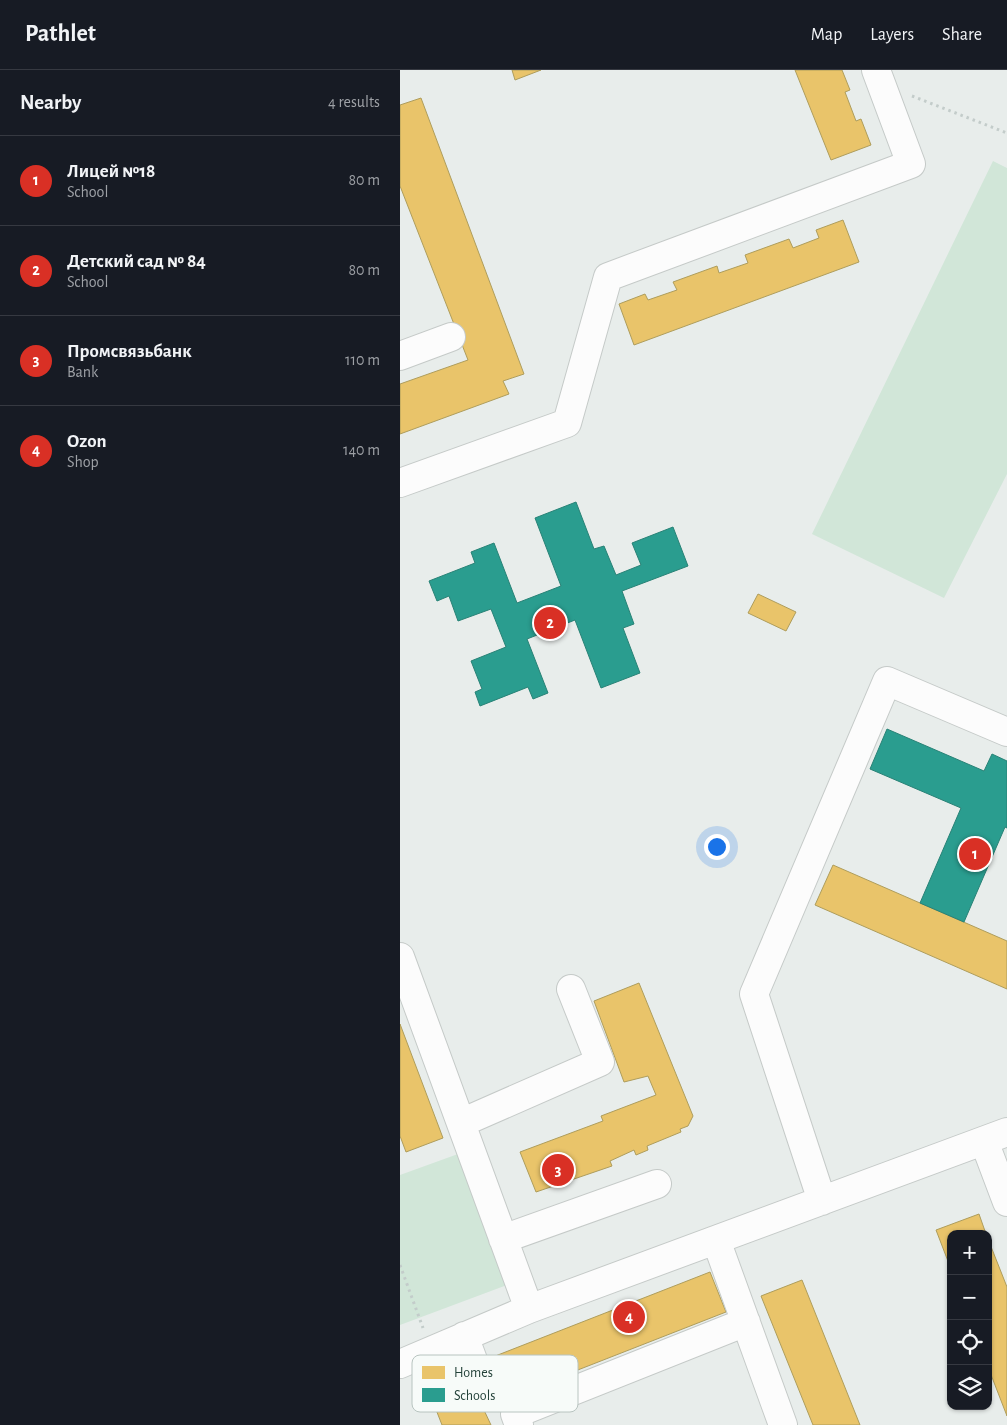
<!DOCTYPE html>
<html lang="en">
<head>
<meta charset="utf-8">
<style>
	body { margin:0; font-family:"Alegreya Sans",sans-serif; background:#242831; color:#f1f3f6 }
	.controls { position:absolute; right:15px; bottom:15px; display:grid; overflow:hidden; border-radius:10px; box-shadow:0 1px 4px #0004 }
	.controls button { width:45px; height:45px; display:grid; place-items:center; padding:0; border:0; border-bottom:1px solid #363941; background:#171b24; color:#f1f3f6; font:25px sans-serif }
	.you { position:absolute; left:316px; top:776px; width:18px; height:18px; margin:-12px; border:4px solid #fff; border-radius:50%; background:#1a73e8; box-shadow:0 0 0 8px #1a73e833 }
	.badge { display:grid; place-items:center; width:32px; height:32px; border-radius:50%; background:#d93025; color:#fff; font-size:16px; font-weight:700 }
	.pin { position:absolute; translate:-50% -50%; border:2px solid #fff; box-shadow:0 1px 5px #0006 }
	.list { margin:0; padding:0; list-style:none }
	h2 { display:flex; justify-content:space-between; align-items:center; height:65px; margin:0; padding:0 20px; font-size:21px }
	h2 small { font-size:16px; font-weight:400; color:#9ea1a6 }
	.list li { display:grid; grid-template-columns:32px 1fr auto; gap:15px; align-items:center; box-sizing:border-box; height:90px; padding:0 20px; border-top:1px solid #363941 }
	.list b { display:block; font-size:19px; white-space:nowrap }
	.list p { margin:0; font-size:16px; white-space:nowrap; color:#9ea1a6 }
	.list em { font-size:16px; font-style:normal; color:#9ea1a6 }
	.icon { flex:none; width:28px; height:28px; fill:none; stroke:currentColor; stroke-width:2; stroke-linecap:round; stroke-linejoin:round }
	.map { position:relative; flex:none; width:607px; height:1355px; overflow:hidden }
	header { display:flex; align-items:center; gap:30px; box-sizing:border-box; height:70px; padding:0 25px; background:#171b24; border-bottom:1px solid #363941 }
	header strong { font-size:24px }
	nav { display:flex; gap:28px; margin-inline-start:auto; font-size:18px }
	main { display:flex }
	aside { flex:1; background:#171b24 }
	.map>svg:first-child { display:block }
</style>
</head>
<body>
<header>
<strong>Pathlet</strong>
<nav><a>Map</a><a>Layers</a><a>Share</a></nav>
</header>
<main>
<aside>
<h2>Nearby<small>4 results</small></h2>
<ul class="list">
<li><span class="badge">1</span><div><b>Лицей №18</b><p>School</p></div><em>80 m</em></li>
<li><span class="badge">2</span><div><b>Детский сад № 84</b><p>School</p></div><em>80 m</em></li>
<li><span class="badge">3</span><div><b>Промсвязьбанк</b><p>Bank</p></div><em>110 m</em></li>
<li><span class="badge">4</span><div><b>Ozon</b><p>Shop</p></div><em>140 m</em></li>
</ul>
</aside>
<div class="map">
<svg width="607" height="1355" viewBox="0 0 607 1355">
	<rect width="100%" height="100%" fill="#e8edeb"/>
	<path fill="#d1e6d8" d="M593,91L607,98V404L544,528L412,464Z
		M58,1084L107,1215L0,1255V1105Z"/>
	<path fill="#e9c46a" stroke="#ae9d5c" d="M112,0H141L115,10Z
		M395,0H442L450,20L445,22L456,51L461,49L471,75L431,90Z
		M21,28L124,304L103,311L109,324L0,364V314L68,290L0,116V35Z
		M443,150L459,192L234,275L219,234L245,224L248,230L277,220L273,212L317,196L319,203L348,193L345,185L389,169L393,178L419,168L416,160Z
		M358,524L396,542L386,561L348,543Z
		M433,795L607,871V919L415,835Z
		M239,913L293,1046L288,1056L280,1059L281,1062L247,1076L248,1080L236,1085L234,1080L210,1091L212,1096L136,1122L120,1082L203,1051L201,1046L256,1025L248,1006L224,1012L194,931Z
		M0,954L43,1068L6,1082L0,1066Z
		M579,1144L586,1164H551V1199L536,1160Z
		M588,1169L607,1217V1346L588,1297Z
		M310,1202L326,1242L96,1332L80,1292Z
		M402,1210L460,1355H413L361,1226Z
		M75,1321L91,1355H42L35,1337Z"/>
	<path fill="#2a9d8f" stroke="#288276" d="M176,432L194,479L204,476L216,505L241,495L232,473L273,457L288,496L222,521L234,554L223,558L240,603L201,618L175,550L127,569L148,623L133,629L128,617L80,636L75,622L82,619L71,591L106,577L91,539L58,551L49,526L37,531L29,511L75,493L71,482L94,473L117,533L161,516L135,448Z
		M487,659L584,701L592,684L607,691V758L605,757L564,852L520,833L561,738L470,699Z"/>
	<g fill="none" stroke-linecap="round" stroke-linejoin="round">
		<defs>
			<path id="minor" d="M0,286L51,267
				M0,413L167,353L208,207L511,94L476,0
				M0,887L129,1239
				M61,1053L200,992L171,919
				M584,1071L607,1132
				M422,1131L354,924L487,611L607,662
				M103,1169L257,1114
				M316,1170L383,1355
				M64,1266L86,1325
				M0,1294L129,1239L607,1062
				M119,1355L115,1344L346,1252"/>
		</defs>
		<use href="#minor" stroke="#c5cac8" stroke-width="30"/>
		<path stroke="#c3ccca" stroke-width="3" stroke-dasharray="2.5 4" stroke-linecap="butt" d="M512,26L607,63
			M0,1195L23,1258"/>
		<use href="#minor" stroke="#fcfcfc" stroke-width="28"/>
	</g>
	<rect x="12" y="1285" width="166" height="57" rx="8" fill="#f7fbf9" stroke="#b8c4c0" stroke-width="1"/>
	<rect x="22" y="1296" width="23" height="13" fill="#e9c46a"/>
	<rect x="22" y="1318" width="23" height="14" fill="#2a9d8f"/>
	<g font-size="14" fill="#24423a">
		<text x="54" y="1307">Homes</text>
		<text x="54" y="1330">Schools</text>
	</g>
</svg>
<div class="controls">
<button>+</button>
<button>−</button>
<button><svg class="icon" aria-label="locate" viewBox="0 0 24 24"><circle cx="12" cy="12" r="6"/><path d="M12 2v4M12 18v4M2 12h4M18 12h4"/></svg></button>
<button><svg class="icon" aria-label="layers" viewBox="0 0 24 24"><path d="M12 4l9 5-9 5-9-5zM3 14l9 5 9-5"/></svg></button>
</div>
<div class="you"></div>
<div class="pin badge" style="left:575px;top:784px">1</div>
<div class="pin badge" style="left:150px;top:553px">2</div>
<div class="pin badge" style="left:158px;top:1100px">3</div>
<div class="pin badge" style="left:229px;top:1247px">4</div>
</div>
</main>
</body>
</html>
